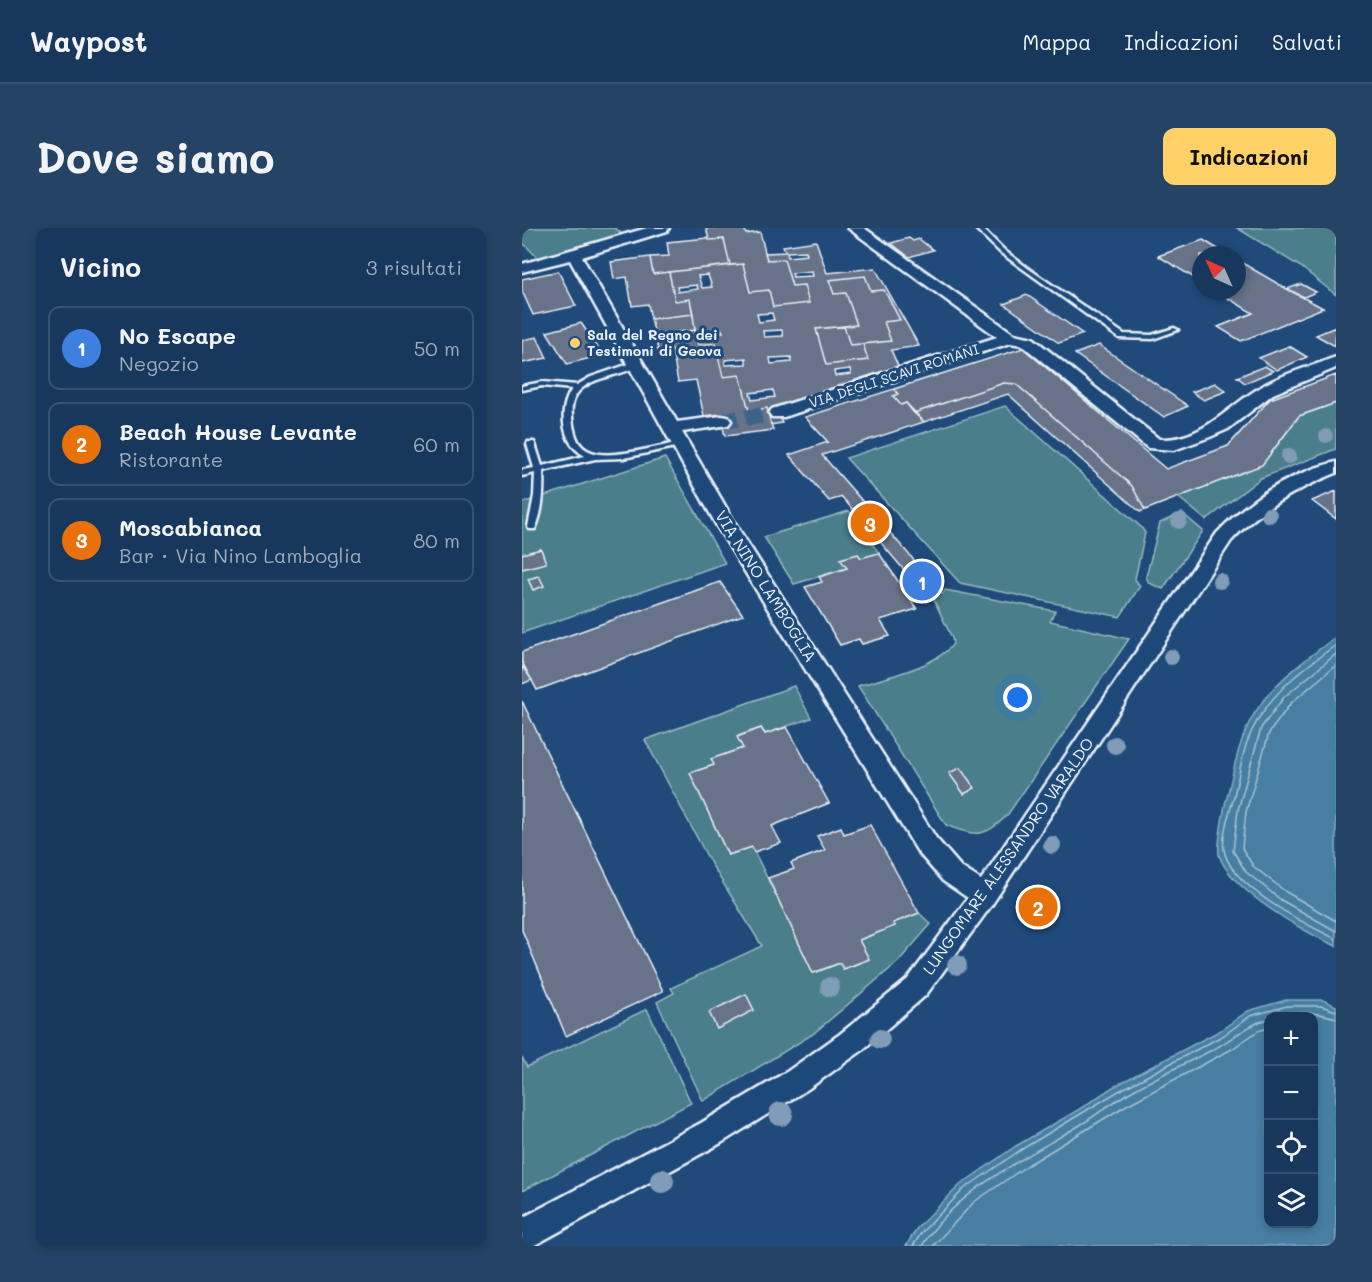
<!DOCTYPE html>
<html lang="it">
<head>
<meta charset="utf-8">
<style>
	body { margin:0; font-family:Mali,sans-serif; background:#244365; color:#f1f3f6 }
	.controls { position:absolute; right:18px; bottom:18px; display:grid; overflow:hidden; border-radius:12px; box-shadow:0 3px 9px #0003 }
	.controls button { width:54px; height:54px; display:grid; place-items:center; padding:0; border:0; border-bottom:2px solid #365272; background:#17385c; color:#f1f3f6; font:30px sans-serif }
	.compass { position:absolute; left:670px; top:18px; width:54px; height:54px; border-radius:50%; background:#17385c; box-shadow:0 3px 9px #0003; rotate:315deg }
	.you { position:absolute; left:496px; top:470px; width:21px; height:21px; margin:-15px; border:4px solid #fff; border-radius:50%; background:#1a73e8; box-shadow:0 0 0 9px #1a73e833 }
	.badge { display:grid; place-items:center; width:39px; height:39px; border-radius:50%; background:#ffd166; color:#fff; font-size:20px; font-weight:700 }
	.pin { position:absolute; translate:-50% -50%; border:3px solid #fff; box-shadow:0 2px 6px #0006 }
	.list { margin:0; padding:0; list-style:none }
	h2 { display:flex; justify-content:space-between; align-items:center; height:78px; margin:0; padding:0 24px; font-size:26px }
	h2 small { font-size:20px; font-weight:400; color:#9eacbb }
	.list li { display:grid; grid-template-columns:39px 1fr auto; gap:18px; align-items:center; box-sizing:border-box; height:84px; margin:0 12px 12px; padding:0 12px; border:2px solid #365272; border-radius:12px }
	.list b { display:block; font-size:22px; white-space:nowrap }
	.list p { margin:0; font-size:20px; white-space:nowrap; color:#9eacbb }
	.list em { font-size:20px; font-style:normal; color:#9eacbb }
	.icon { flex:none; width:33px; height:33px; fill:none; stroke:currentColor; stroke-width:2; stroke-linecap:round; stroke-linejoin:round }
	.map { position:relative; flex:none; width:814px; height:1018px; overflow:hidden; border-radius:12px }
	header { display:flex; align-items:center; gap:36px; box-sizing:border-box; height:84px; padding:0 30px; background:#17385c; border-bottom:2px solid #365272 }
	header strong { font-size:28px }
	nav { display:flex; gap:33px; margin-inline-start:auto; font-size:21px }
	.intro { display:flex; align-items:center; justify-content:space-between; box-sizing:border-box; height:144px; padding:0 36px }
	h1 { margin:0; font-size:42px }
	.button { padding:15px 27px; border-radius:12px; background:#ffd166; color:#111; font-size:21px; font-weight:700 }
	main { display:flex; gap:36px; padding:0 36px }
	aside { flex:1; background:#17385c; border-radius:12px; box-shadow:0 3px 9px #0003 }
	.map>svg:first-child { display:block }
</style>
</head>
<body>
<header>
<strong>Waypost</strong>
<nav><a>Mappa</a><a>Indicazioni</a><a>Salvati</a></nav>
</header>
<div class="intro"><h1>Dove siamo</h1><a class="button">Indicazioni</a></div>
<main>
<aside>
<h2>Vicino<small>3 risultati</small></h2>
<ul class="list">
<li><span class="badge" style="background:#3f7fe0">1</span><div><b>No Escape</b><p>Negozio</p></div><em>50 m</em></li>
<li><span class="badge" style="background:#e8710a">2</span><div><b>Beach House Levante</b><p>Ristorante</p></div><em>60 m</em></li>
<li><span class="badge" style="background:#e8710a">3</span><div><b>Moscabianca</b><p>Bar · Via Nino Lamboglia</p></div><em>80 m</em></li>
</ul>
</aside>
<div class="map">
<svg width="814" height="1018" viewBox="0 0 814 1018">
	<rect width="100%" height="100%" fill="#1f4a7a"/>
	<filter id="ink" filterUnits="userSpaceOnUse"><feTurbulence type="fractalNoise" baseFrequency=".0167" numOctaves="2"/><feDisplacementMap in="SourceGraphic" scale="12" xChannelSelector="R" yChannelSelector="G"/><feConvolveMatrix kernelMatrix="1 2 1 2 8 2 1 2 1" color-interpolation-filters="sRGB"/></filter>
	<g filter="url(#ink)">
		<path fill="#4a7e8a" stroke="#99b8c1" stroke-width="1.5" d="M0,0H93L100,6L42,25L16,30L0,14Z
			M715,0H814V67L779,39Z
			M814,175V221L739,250L684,292L656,269L740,237L777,188Z
			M483,178L619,299L623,305L613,351L618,358L598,389L438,355L324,230Z
			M143,230L203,335L0,405V275Z
			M327,283L357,325L339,330L336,326L319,331L325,340L272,356L242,309Z
			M660,285L681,303L641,361L627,355L624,349L638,295Z
			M423,362L533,383L528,393L607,411L486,586C464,610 453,609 424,597L336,458C365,449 413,439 431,416L430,410L412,372L411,364L421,366Z
			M272,458L289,490L243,506L239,500L215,508L221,520L190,531L192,537L168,545L206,627L230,619L292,745L318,735L322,741L347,731L337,712L373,698L371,695L397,685L409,696L376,734L291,806L181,873L135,774L152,765L149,760L240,718L188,634L123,512Z
			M125,781L169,875L0,963V829L5,839Z"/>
		<path fill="#467ea2" stroke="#87acc4" stroke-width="1.5" fill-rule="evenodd" d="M814,409V718C782,704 708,662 697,627C695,619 702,579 705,569C711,545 716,517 727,495C745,459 782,432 814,409Z
			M764,772H801L814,778V1018H384L395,1000L438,957L494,918L556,882L591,859L699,802L726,783ZM746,788H792V996H746Z"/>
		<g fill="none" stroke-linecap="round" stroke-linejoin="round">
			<path stroke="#a7c3d6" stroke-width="1.5" d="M814,417C778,442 741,471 725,514C719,532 716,552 711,572C707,587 698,610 703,626C713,660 783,696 814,711
				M814,426L762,469L739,500L716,582L711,623L724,644L759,672L814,703
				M814,437L769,475L747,505L724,584L720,620L731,638L764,664L814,693
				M755,788C775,783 795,784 814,790
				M391,1018L400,1004L442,961L497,923L595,864L702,807L728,788L765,778H799L814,783
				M400,1018C435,960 507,929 563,894C574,887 585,878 597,871C626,852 659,838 690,822C709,812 725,797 746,791
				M411,1018L452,974L506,937L603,878L710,821L736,803L746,800"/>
		</g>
		<path fill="#687288" stroke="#e8f1f8" stroke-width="1.5" fill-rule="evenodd" d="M184,0H222L224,6L238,4L245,32L262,31L270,58L282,57L287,75L251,79L247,62L228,64L221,36L208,37L202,11L187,12Z
			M186,10L187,12L202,11L208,37L131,46L128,29L147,28L145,14Z
			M387,10L391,13L397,11L411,22L387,29L369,15Z
			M681,12L706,27H679V54L636,28Z
			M294,13L305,45L353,40L397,118L369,122L376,138L254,179L260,195L249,197L245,180L227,183L218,147L201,149L193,115L176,117L168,71L153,73L147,44L221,36L228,64L247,62L251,79L287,75L282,57L270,58L262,31L245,32L243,25L264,24L261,18ZM284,23L285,27L266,29L265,24ZM290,43L291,48L271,49L270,45ZM186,47L190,59L180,60L176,48ZM343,48L349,63L362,62L378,92L362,94L369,113L341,116L346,132L304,137L294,101L335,97L324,65L312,66L307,52ZM175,57L176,61L156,64L155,59ZM250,85L252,92L237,94L235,86ZM199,100L201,104L179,107L177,103ZM260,102L261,108L242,109L241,103ZM269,129V134L249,136L248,130ZM224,130V136L203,137V132ZM328,141L329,146L313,148L312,143ZM251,162L253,169L230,172L228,165Z
			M128,29L131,46L147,44L153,73L168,71L171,86L129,91L126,76L110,78L105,49L92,51L89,34Z
			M715,32L765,61L801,80L719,113L696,99L731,85L694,63H715Z
			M36,43L54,78L11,87L0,63V51Z
			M343,48L349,63L362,62L378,92L362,94L369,113L328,117L322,98L335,97L324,65L312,66L307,52Z
			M779,56L794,64L782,69L765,61Z
			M505,67L561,106L537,115L482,76Z
			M171,86L173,102L133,107L129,91Z
			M59,95L81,127L45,136L25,104Z
			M322,98L328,117L341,116L346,132L304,137L294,101Z
			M814,99L813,118L794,107Z
			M173,102L176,117L193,115L201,149L218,147L227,183L245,180L251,202L203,208L198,186L182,188L174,152L156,154L150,121L136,123L133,107Z
			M15,109L25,130L0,135V112Z
			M577,117L666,178L642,189L553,126Z
			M767,118L785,129L755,142L737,130Z
			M501,120L644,241L706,218L748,171L814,147V175L777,188L740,237L623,282L610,258L494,156L482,155L392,185L384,175L379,177L371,168L376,166L372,161Z
			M743,138L751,143L723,155L715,149Z
			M482,155L494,156L610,258L623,282L618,284L486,166L402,194L392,185Z
			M693,155L704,163L682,172L670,164Z
			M372,161L376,166L371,168L379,177L384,175L402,194L300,227L412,355L405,369L320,269L307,273L267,227L306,214L283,189Z
			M814,263V291L790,273Z
			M19,321L24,335L0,341V326Z
			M357,325L395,381L358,392L368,408L340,416L337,411L318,417L283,359L300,354L297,349L325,340L318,331L336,326L339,330Z
			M17,348L22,358L11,362L6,351Z
			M198,354L221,387L15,462L0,434V424Z
			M0,438L10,452L0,456Z
			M0,473L141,763L44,808L0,702Z
			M265,499L307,575L250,598L259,615L232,624L230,619L206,627L168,545L192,537L189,531L221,520L215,509L239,500L243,506Z
			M438,540L453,560L442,566L427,545Z
			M348,597L397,685L371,695L373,698L337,712L347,731L321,741L318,735L291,745L246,650L272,641L269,635L303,622L295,608L319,599L322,606Z
			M224,766L232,782L195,801L187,784Z"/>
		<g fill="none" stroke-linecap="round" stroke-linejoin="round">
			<path stroke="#3d638d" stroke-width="16" stroke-dasharray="16 8" stroke-linecap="butt" d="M200,193L256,185"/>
			<defs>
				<path id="service" d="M453,0H460L483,23L507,41L602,106L630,107L652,100L656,102L631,111L597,110L479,25Z
					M110,135L117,137C99,149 74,147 58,162C48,172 49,184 51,197C53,208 56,218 67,223C85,233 138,218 158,214L162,216L158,218L102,230L73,231L21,243C22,262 21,284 13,301H7L6,299L12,268L13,245L0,248V242L12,240L5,216L6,214H12L13,216L20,238L63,228C39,215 36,181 50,161L20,158L0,162V158L20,154L55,157L69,149Z"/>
				<path id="minor" d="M125,0H147L145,3L60,29L155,194L200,188L206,189L209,193L206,197L200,198L160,204L216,300L414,610L439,639L459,652L695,305C727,271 768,245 814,234V245C773,262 739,280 709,313L471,675L404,767L338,824L286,861L199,915L11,1018H0V990L179,895L266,843L318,806L386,751L446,670L421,653L396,624L196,300L48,32L0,44V36Z
					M326,0H342L492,106L511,110L637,211C680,213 705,179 739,159C759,146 786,140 808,131L814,129V140L751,166L706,201L688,209L652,222L626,220L500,117L488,115L262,189H250L247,185L250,181L475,109Z"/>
			</defs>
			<use href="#service" stroke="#e8f1f8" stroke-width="5"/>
			<use href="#minor" stroke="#e8f1f8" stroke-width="5"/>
			<use href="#service" fill="#1f4a7a" fill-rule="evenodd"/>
			<use href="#minor" fill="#1f4a7a" fill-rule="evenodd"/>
		</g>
		<g fill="#809cb6">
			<circle cx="804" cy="208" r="7"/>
			<circle cx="767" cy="228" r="8"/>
			<circle cx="747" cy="287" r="8"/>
			<circle cx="657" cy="293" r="8"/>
			<circle cx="698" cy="353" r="8"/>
			<circle cx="649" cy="429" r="8"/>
			<circle cx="593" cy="517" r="9"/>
			<circle cx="530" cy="617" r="9"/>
			<circle cx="435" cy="737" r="10"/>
			<circle cx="308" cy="759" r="10"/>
			<circle cx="358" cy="811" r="10"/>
			<circle cx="259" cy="886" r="12"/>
			<circle cx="140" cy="953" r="12"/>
		</g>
	</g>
	<circle fill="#ffd166" stroke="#1f4a7a" stroke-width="2" cx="53" cy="115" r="6"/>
	<g text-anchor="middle" stroke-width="6" stroke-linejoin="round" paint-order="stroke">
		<g font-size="14" font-weight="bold" fill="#e8f1f8" stroke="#1f4a7a" text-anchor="start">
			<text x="65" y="112">Sala del Regno dei<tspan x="65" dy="16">Testimoni di Geova</tspan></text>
		</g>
		<g font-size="14" fill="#e8f1f8" stroke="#1f4a7a">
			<text transform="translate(372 148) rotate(-18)" y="5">VIA DEGLI SCAVI ROMANI</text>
		</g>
		<g font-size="16" fill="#e8f1f8" stroke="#1f4a7a">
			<text transform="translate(244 358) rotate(58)" y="6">VIA NINO LAMBOGLIA</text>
			<text transform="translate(486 628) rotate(-55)" y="6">LUNGOMARE ALESSANDRO VARALDO</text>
		</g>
	</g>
</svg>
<div class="controls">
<button>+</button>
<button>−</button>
<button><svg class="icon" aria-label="locate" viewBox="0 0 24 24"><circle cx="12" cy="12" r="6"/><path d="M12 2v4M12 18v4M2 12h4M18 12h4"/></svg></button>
<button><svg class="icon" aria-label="layers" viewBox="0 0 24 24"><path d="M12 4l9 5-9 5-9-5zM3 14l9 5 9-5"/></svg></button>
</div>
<svg class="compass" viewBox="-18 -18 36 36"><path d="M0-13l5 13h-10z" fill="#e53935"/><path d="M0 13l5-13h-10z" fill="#9eacbb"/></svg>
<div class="you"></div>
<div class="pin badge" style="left:400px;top:353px;background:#3f7fe0">1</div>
<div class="pin badge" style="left:516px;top:679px;background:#e8710a">2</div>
<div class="pin badge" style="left:348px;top:295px;background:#e8710a">3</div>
</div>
</main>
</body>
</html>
